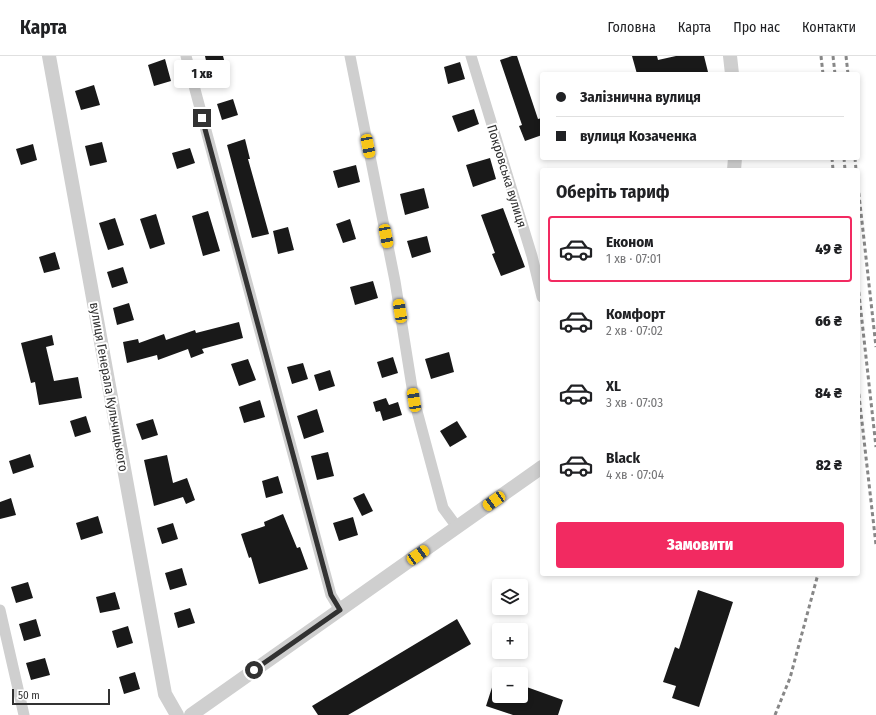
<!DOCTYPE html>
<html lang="uk">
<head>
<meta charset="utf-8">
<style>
  :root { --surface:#fff; --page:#f6f6f6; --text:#202124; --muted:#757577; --line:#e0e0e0; --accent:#f22a61 }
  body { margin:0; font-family:"Fira Sans Condensed",sans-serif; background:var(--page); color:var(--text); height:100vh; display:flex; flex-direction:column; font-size:15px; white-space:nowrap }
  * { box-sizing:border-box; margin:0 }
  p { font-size:13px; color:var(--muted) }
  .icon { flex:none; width:22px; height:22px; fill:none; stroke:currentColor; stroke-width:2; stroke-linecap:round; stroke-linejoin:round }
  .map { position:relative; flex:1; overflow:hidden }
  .details { position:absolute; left:540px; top:112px; width:320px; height:408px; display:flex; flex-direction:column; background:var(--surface); border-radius:4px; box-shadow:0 2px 6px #0003 }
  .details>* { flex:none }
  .guide { position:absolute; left:540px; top:16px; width:320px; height:88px; border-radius:4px; box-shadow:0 2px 6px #0003; display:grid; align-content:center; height:88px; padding:0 16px; background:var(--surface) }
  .controls { position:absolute; left:492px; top:523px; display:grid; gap:8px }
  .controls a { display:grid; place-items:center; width:36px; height:36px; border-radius:4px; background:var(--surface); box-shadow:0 2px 6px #0003; font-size:20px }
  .scale { position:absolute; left:12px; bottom:10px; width:98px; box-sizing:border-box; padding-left:4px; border:2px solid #323232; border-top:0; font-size:11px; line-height:14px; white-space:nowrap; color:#323232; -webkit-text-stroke:3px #fff; paint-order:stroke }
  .end { position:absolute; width:18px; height:18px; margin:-9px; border:5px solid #323232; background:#fff; box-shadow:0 0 0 2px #fff }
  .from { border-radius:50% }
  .bubble { position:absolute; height:28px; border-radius:4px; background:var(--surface); box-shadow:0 2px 6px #0003; font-size:13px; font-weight:800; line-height:28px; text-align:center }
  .car { position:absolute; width:12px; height:24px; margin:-12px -6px; border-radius:5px; box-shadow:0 0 3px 1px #0007; background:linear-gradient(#f5c518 24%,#345 0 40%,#f5c518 0 76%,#345 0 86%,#f5c518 0) }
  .guide b { display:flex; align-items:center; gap:14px; height:38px; font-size:15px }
  .guide b+b { border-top:1px solid var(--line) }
  .guide i { width:10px; height:10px; background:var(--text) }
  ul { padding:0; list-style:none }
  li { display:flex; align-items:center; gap:12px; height:66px; margin:0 8px 6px; padding:0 8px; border:2px solid transparent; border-radius:4px }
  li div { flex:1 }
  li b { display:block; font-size:15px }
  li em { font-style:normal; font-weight:800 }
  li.active { border-color:var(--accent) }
  li>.icon { width:36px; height:36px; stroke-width:1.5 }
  h2 { padding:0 16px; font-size:18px; line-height:48px }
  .action { display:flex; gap:8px; margin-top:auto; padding:8px 16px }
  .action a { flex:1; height:46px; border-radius:4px; background:var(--accent); color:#fff; font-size:16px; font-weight:800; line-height:46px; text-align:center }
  header { display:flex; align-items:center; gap:24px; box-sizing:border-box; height:56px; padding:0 20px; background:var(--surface); border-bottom:1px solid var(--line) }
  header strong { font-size:19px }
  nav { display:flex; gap:22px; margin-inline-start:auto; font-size:14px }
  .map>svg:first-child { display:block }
  .building { fill:#191919 }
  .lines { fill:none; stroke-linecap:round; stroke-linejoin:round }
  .minor { stroke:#cfcfcf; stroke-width:11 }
  .tertiary { stroke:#cfcfcf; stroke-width:14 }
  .rail { stroke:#878787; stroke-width:3; stroke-dasharray:4 3; stroke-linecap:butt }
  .route { stroke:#323232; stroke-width:5 }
  .labels { text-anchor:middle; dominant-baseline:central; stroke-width:4; stroke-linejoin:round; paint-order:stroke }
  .street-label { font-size:13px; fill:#323232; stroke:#fff }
</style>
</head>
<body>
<header>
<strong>Карта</strong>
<nav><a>Головна</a><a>Карта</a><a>Про нас</a><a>Контакти</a></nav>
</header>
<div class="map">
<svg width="876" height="659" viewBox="0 0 876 659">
  <rect width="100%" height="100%" fill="#fff"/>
  <path class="building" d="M205,0H223L228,19L210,23Z
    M512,0H517L538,63L542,62V79L525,85L519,70L522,69L500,4Z
    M632,0H657L658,4L676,0H704L708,16L637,18Z
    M165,3L171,25L154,30L148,9Z
    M460,6L465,23L448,28L444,11Z
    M94,29L100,49L81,54L75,35Z
    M233,43L238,59L222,64L217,48Z
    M474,53L479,68L458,76L452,60Z
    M245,83L250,103H248L269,178L252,182L227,89Z
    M102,86L107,106L90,110L85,90Z
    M33,88L37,104L21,109L16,93Z
    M190,92L195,107L177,113L172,97Z
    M490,102L496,123L473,131L466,109Z
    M356,109L360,126L338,132L333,115Z
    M424,132L429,152L405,159L400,138Z
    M503,152L525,211L501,220L492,198L495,197L481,159Z
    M208,155L220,195L203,200L192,160Z
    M156,158L165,188L150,193L140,163Z
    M115,162L124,189L108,194L99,167Z
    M350,163L356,183L343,187L336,168Z
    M288,171L294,194L278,198L273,175Z
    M427,180L431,196L412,202L407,185Z
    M55,196L60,213L44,217L39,201Z
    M123,211L128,227L112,232L107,216Z
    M373,225L378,242L355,249L350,231Z
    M129,247L134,264L117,269L113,252Z
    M239,266L243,282L202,293L204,297L191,302L188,293L158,304L157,299L127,307L123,286L138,283L139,287L164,278L166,284L195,274L196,277Z
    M52,279L54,289L46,291L54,325L78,321L82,342L39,349L35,326L31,327L21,287Z
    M449,296L454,316L431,323L425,303Z
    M393,301L398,317L382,322L377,306Z
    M248,303L256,324L239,330L231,308Z
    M303,307L308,323L292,328L287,311Z
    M330,314L335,330L319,335L314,319Z
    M386,342L389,349L398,346L402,359L383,365L380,355L376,356L373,346Z
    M260,344L265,361L244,367L239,351Z
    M317,353L324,376L304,383L297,360Z
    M86,360L91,376L75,381L70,365Z
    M153,363L158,379L142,384L136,368Z
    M457,365L467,381L450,391L440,375Z
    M328,396L334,420L317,424L311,400Z
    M30,398L34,411L13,418L9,405Z
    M167,399L173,427L187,422L195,444L186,448L183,441L154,450L144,404Z
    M278,420L283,437L266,442L262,425Z
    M364,437L373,455L362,460L353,442Z
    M11,442L16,459L0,463V446Z
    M283,458L297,492L300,491L308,513L259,528L251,501L249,502L241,478L265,470L264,466Z
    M98,460L103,477L81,484L76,467Z
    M353,461L358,479L339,485L333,467Z
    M173,467L178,483L162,488L157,472Z
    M182,512L187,529L170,534L165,517Z
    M28,526L33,542L16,547L11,531Z
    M698,534L733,546L699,651L672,642L676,630L663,626L675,591L679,593Z
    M115,536L120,553L100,557L96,541Z
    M190,552L195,567L178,572L174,557Z
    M36,563L41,580L24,585L19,568Z
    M457,563L471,588L348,659H318L312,650Z
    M128,570L133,587L117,592L112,575Z
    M45,602L50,619L31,624L26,607Z
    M135,616L140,633L124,638L119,621Z
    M497,616H499V640H521V629L563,644L558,659H513L486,650Z"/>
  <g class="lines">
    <path class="minor" d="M186,0L331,539L340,554
      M350,0L395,225L414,344L443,452L457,471
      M471,0L532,200L542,241
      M0,554L24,659"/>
    <path class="tertiary" d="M49,0L165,638L177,659
      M730,0L732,18
      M734,114L735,102
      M191,659L542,411"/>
    <path class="rail" d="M821,0L823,18
      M833,0L835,18
      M846,0L848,18
      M832,102L833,114
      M844,102L845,114
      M855,102L856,114
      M858,130L876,291
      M858,229L876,391
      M858,331L876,489
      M775,659L790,622L818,518"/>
  </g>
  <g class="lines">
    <path class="route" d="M202,62L331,539L340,554L254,614"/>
  </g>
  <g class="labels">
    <g class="street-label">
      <text transform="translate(507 120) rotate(73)">Покровська вулиця</text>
      <text transform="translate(109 331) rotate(80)">вулиця Генерала Кульчицького</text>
    </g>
  </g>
</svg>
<div class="controls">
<a><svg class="icon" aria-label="layers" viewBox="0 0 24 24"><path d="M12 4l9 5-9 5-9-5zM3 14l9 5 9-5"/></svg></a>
<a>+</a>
<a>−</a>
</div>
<div class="scale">50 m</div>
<i class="end from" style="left:254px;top:614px"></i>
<i class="end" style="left:202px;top:62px"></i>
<div class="bubble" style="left:174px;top:4px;width:56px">1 хв</div>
<i class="car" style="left:368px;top:90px;rotate:169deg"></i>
<i class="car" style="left:386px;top:180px;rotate:169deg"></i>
<i class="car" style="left:400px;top:255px;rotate:351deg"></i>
<i class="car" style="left:414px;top:344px;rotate:351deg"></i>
<i class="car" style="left:494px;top:445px;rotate:235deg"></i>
<i class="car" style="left:418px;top:499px;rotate:55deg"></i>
<div class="guide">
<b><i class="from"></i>Залізнична вулиця</b>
<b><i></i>вулиця Козаченка</b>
</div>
<section class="details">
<h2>Оберіть тариф</h2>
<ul>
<li class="active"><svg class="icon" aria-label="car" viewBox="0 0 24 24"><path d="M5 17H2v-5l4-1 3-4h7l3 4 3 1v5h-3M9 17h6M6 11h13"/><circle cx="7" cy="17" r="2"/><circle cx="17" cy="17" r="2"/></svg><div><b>Економ</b><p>1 хв · 07:01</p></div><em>49 ₴</em></li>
<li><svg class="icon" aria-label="car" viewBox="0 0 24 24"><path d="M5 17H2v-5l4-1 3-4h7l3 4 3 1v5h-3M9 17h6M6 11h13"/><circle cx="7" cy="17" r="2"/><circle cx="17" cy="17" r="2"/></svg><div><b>Комфорт</b><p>2 хв · 07:02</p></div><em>66 ₴</em></li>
<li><svg class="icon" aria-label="car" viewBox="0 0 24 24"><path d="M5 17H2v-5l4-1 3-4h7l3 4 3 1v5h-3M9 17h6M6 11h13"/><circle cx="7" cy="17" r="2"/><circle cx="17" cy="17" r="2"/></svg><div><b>XL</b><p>3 хв · 07:03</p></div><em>84 ₴</em></li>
<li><svg class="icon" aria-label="car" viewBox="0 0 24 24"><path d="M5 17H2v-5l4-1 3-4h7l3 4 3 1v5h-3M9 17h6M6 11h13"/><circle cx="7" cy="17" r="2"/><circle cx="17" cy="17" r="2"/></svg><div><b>Black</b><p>4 хв · 07:04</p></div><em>82 ₴</em></li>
</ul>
<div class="action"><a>Замовити</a></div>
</section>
</div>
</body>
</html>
